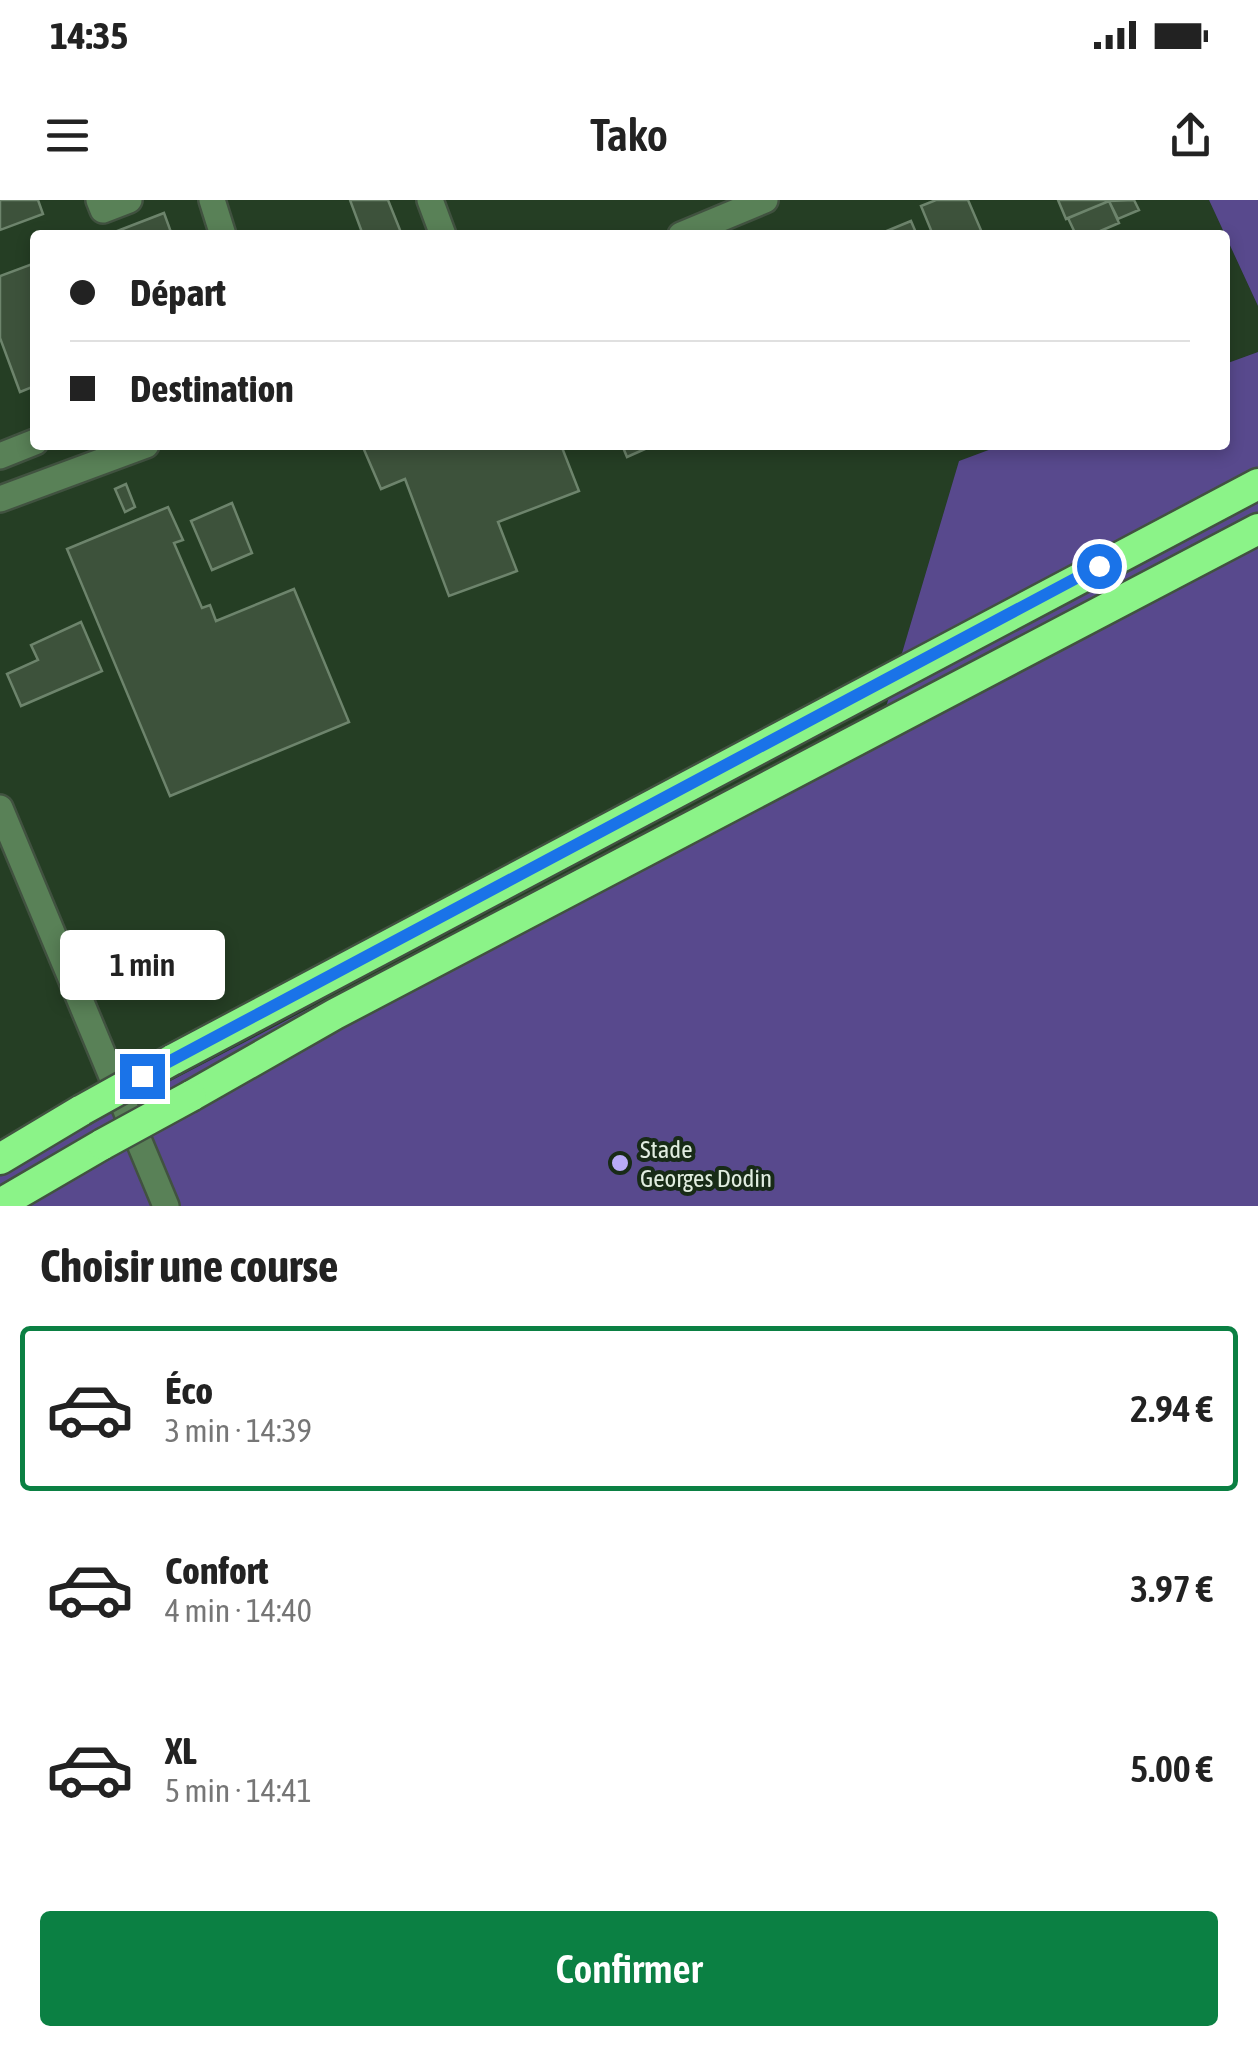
<!DOCTYPE html>
<html lang="fr">
<head>
<meta charset="utf-8">
<style>
  :root { --surface:#fff; --page:#f6f6f6; --text:#222; --muted:#767676; --line:#e0e0e0; --accent:#0b8043 }
  body { margin:0; font-family:"Asap Condensed",sans-serif; background:var(--page); color:var(--text); height:100vh; display:flex; flex-direction:column; font-size:38px; white-space:nowrap }
  * { box-sizing:border-box; margin:0 }
  p { font-size:32px; color:var(--muted) }
  .icon { flex:none; width:55px; height:55px; fill:none; stroke:currentColor; stroke-width:2; stroke-linecap:round; stroke-linejoin:round }
  .map { position:relative; height:1006px; overflow:hidden }
  .details { display:flex; flex-direction:column; background:var(--surface); flex:1 }
  .details>* { flex:none }
  .banner { position:absolute; left:30px; top:30px; width:1200px; height:220px; border-radius:10px; box-shadow:0 5px 15px #0003; display:grid; align-content:center; height:220px; padding:0 40px; background:var(--surface) }
  .end { position:absolute; width:45px; height:45px; margin:-22px; border:12px solid #1a73e8; background:#fff; box-shadow:0 0 0 5px #fff }
  .from { border-radius:50% }
  .bubble { position:absolute; height:70px; border-radius:10px; background:var(--surface); box-shadow:0 5px 15px #0003; font-size:32px; font-weight:600; line-height:70px; text-align:center }
  .banner b { display:flex; align-items:center; gap:35px; height:95px; font-size:38px }
  .banner b+b { border-top:2px solid var(--line) }
  .banner i { width:25px; height:25px; background:var(--text) }
  ul { padding:0; list-style:none }
  li { display:flex; align-items:center; gap:30px; height:165px; margin:0 20px 15px; padding:0 20px; border:5px solid transparent; border-radius:10px }
  li div { flex:1 }
  li b { display:block; font-size:38px }
  li em { font-style:normal; font-weight:600 }
  li.current { border-color:var(--accent) }
  li>.icon { width:90px; height:90px; stroke-width:1.5 }
  h2 { padding:0 40px; font-size:45px; line-height:120px }
  .cta { display:flex; gap:20px; margin-top:auto; padding:20px 40px }
  .cta a { flex:1; height:115px; border-radius:10px; background:var(--accent); color:#fff; font-size:40px; font-weight:600; line-height:115px; text-align:center }
  .status { display:flex; justify-content:space-between; align-items:center; height:70px; padding:0 50px; background:var(--surface); direction:ltr }
  .status svg { height:28px; fill:currentColor }
  header { display:flex; justify-content:space-between; align-items:center; height:130px; padding:0 40px; background:var(--surface); font-size:45px; font-weight:600 }
  .map>svg:first-child { display:block }
  .built { fill:#253e24 }
  .green { fill:#58498d }
  .building { fill:#3d523b; stroke:#6d846c; stroke-width:2.5 }
  .lines { fill:none; stroke-linecap:round; stroke-linejoin:round }
  .minor-casing { stroke:#415240; stroke-width:30 }
  .highway-casing { stroke:#415240; stroke-width:35 }
  .minor { stroke:#598157; stroke-width:25 }
  .highway { stroke:#8bf388; stroke-width:30 }
  .highway-bridge-casing { stroke:#415240; stroke-width:35; stroke-linecap:butt }
  .highway-bridge { stroke:#8bf388; stroke-width:30 }
  .route { stroke:#1a73e8; stroke-width:12 }
  .poi-dot { fill:#b8abf7; stroke:#182b17; stroke-width:4 }
  .labels { text-anchor:middle; dominant-baseline:central; stroke-width:8; stroke-linejoin:round; paint-order:stroke }
  .poi-label { font-size:25px; fill:#e1ede0; stroke:#182b17; text-anchor:start }
</style>
</head>
<body>
<div class="status"><b>14:35</b><svg viewBox="0 0 49 12"><path d="M0 12V9h3v3zM5 12V6h3v6zM10 12V3h3v9zM15 12V0h3v12zM26 1h20v11H26zM47 4h2v5h-2z"/></svg></div>
<header><svg class="icon" aria-label="menu" viewBox="0 0 24 24"><path d="M4 6h16M4 12h16M4 18h16"/></svg>Tako<svg class="icon" aria-label="share" viewBox="0 0 24 24"><path d="M12 15V3M7 8l5-5 5 5M5 13v7h14v-7"/></svg></header>
<div class="map">
<svg width="1258" height="1006" viewBox="0 0 1258 1006">
  <rect width="100%" height="100%" fill="#223521"/>
  <path class="built" d="M0,0H1209L1258,106V152L1225,164V35H35V245H1002L959,261L886,507L0,970Z"/>
  <path class="green" d="M1209,0H1258V106Z
    M1258,152V1006H0V970L886,507L959,261L1002,245H1225V164Z"/>
  <path class="building" d="M0,0H38L43,14L0,30Z
    M350,0H388L402,35H363Z
    M936,0H968L983,35H933L921,6Z
    M1058,0H1109V1L1066,19Z
    M1134,0L1139,10L1118,19L1109,1Z
    M1109,1L1119,23L1091,35H1076L1068,18Z
    M164,13L172,35H107Z
    M911,21L917,35H877Z
    M35,63V186L20,192L0,138V76Z
    M362,245H561L579,291L498,322L517,371L449,396L405,279L381,289Z
    M622,245H654L627,257Z
    M126,284L135,307L125,312L115,289Z
    M232,303L252,353L212,370L191,321Z
    M168,307L183,340L174,343L202,408L210,405L216,421L294,389L349,522L170,596L67,349Z
    M81,422L102,471L21,506L7,474L38,460L31,445Z"/>
  <g class="lines">
    <g class="minor-casing">
      <path id="minor" d="M99,0L103,10L129,0
        M212,0L223,35
        M430,0L443,35
        M681,35L765,0
        M0,256L35,242
        M0,299L146,245
        M0,608L166,1006"/>
    </g>
    <g class="highway-casing">
      <path id="highway" d="M172,860L1258,284
        M191,896L335,814L1258,329
        M0,959L82,910
        M0,1004L103,944"/>
    </g>
    <use href="#minor" class="minor"/>
    <use href="#highway" class="highway"/>
    <g class="highway-bridge-casing">
      <path id="highway-bridge" d="M82,910L172,860
        M103,944L191,896"/>
    </g>
    <use href="#highway-bridge" class="highway-bridge"/>
  </g>
  <g class="lines">
    <path class="route" d="M142,876L1099,366"/>
  </g>
  <circle class="poi-dot" cx="620" cy="963" r="10"/>
  <g class="labels">
    <g class="poi-label">
      <text x="640" y="949">Stade<tspan x="640" dy="29">Georges Dodin</tspan></text>
    </g>
  </g>
</svg>
<i class="end from" style="left:1099px;top:366px"></i>
<i class="end" style="left:142px;top:876px"></i>
<div class="bubble" style="left:60px;top:730px;width:165px">1 min</div>
<div class="banner">
<b><i class="from"></i>Départ</b>
<b><i></i>Destination</b>
</div>
</div>
<section class="details">
<h2>Choisir une course</h2>
<ul>
<li class="current"><svg class="icon" aria-label="car" viewBox="0 0 24 24"><path d="M5 17H2v-5l4-1 3-4h7l3 4 3 1v5h-3M9 17h6M6 11h13"/><circle cx="7" cy="17" r="2"/><circle cx="17" cy="17" r="2"/></svg><div><b>Éco</b><p>3 min · 14:39</p></div><em>2.94 €</em></li>
<li><svg class="icon" aria-label="car" viewBox="0 0 24 24"><path d="M5 17H2v-5l4-1 3-4h7l3 4 3 1v5h-3M9 17h6M6 11h13"/><circle cx="7" cy="17" r="2"/><circle cx="17" cy="17" r="2"/></svg><div><b>Confort</b><p>4 min · 14:40</p></div><em>3.97 €</em></li>
<li><svg class="icon" aria-label="car" viewBox="0 0 24 24"><path d="M5 17H2v-5l4-1 3-4h7l3 4 3 1v5h-3M9 17h6M6 11h13"/><circle cx="7" cy="17" r="2"/><circle cx="17" cy="17" r="2"/></svg><div><b>XL</b><p>5 min · 14:41</p></div><em>5.00 €</em></li>
</ul>
<div class="cta"><a>Confirmer</a></div>
</section>
</body>
</html>
